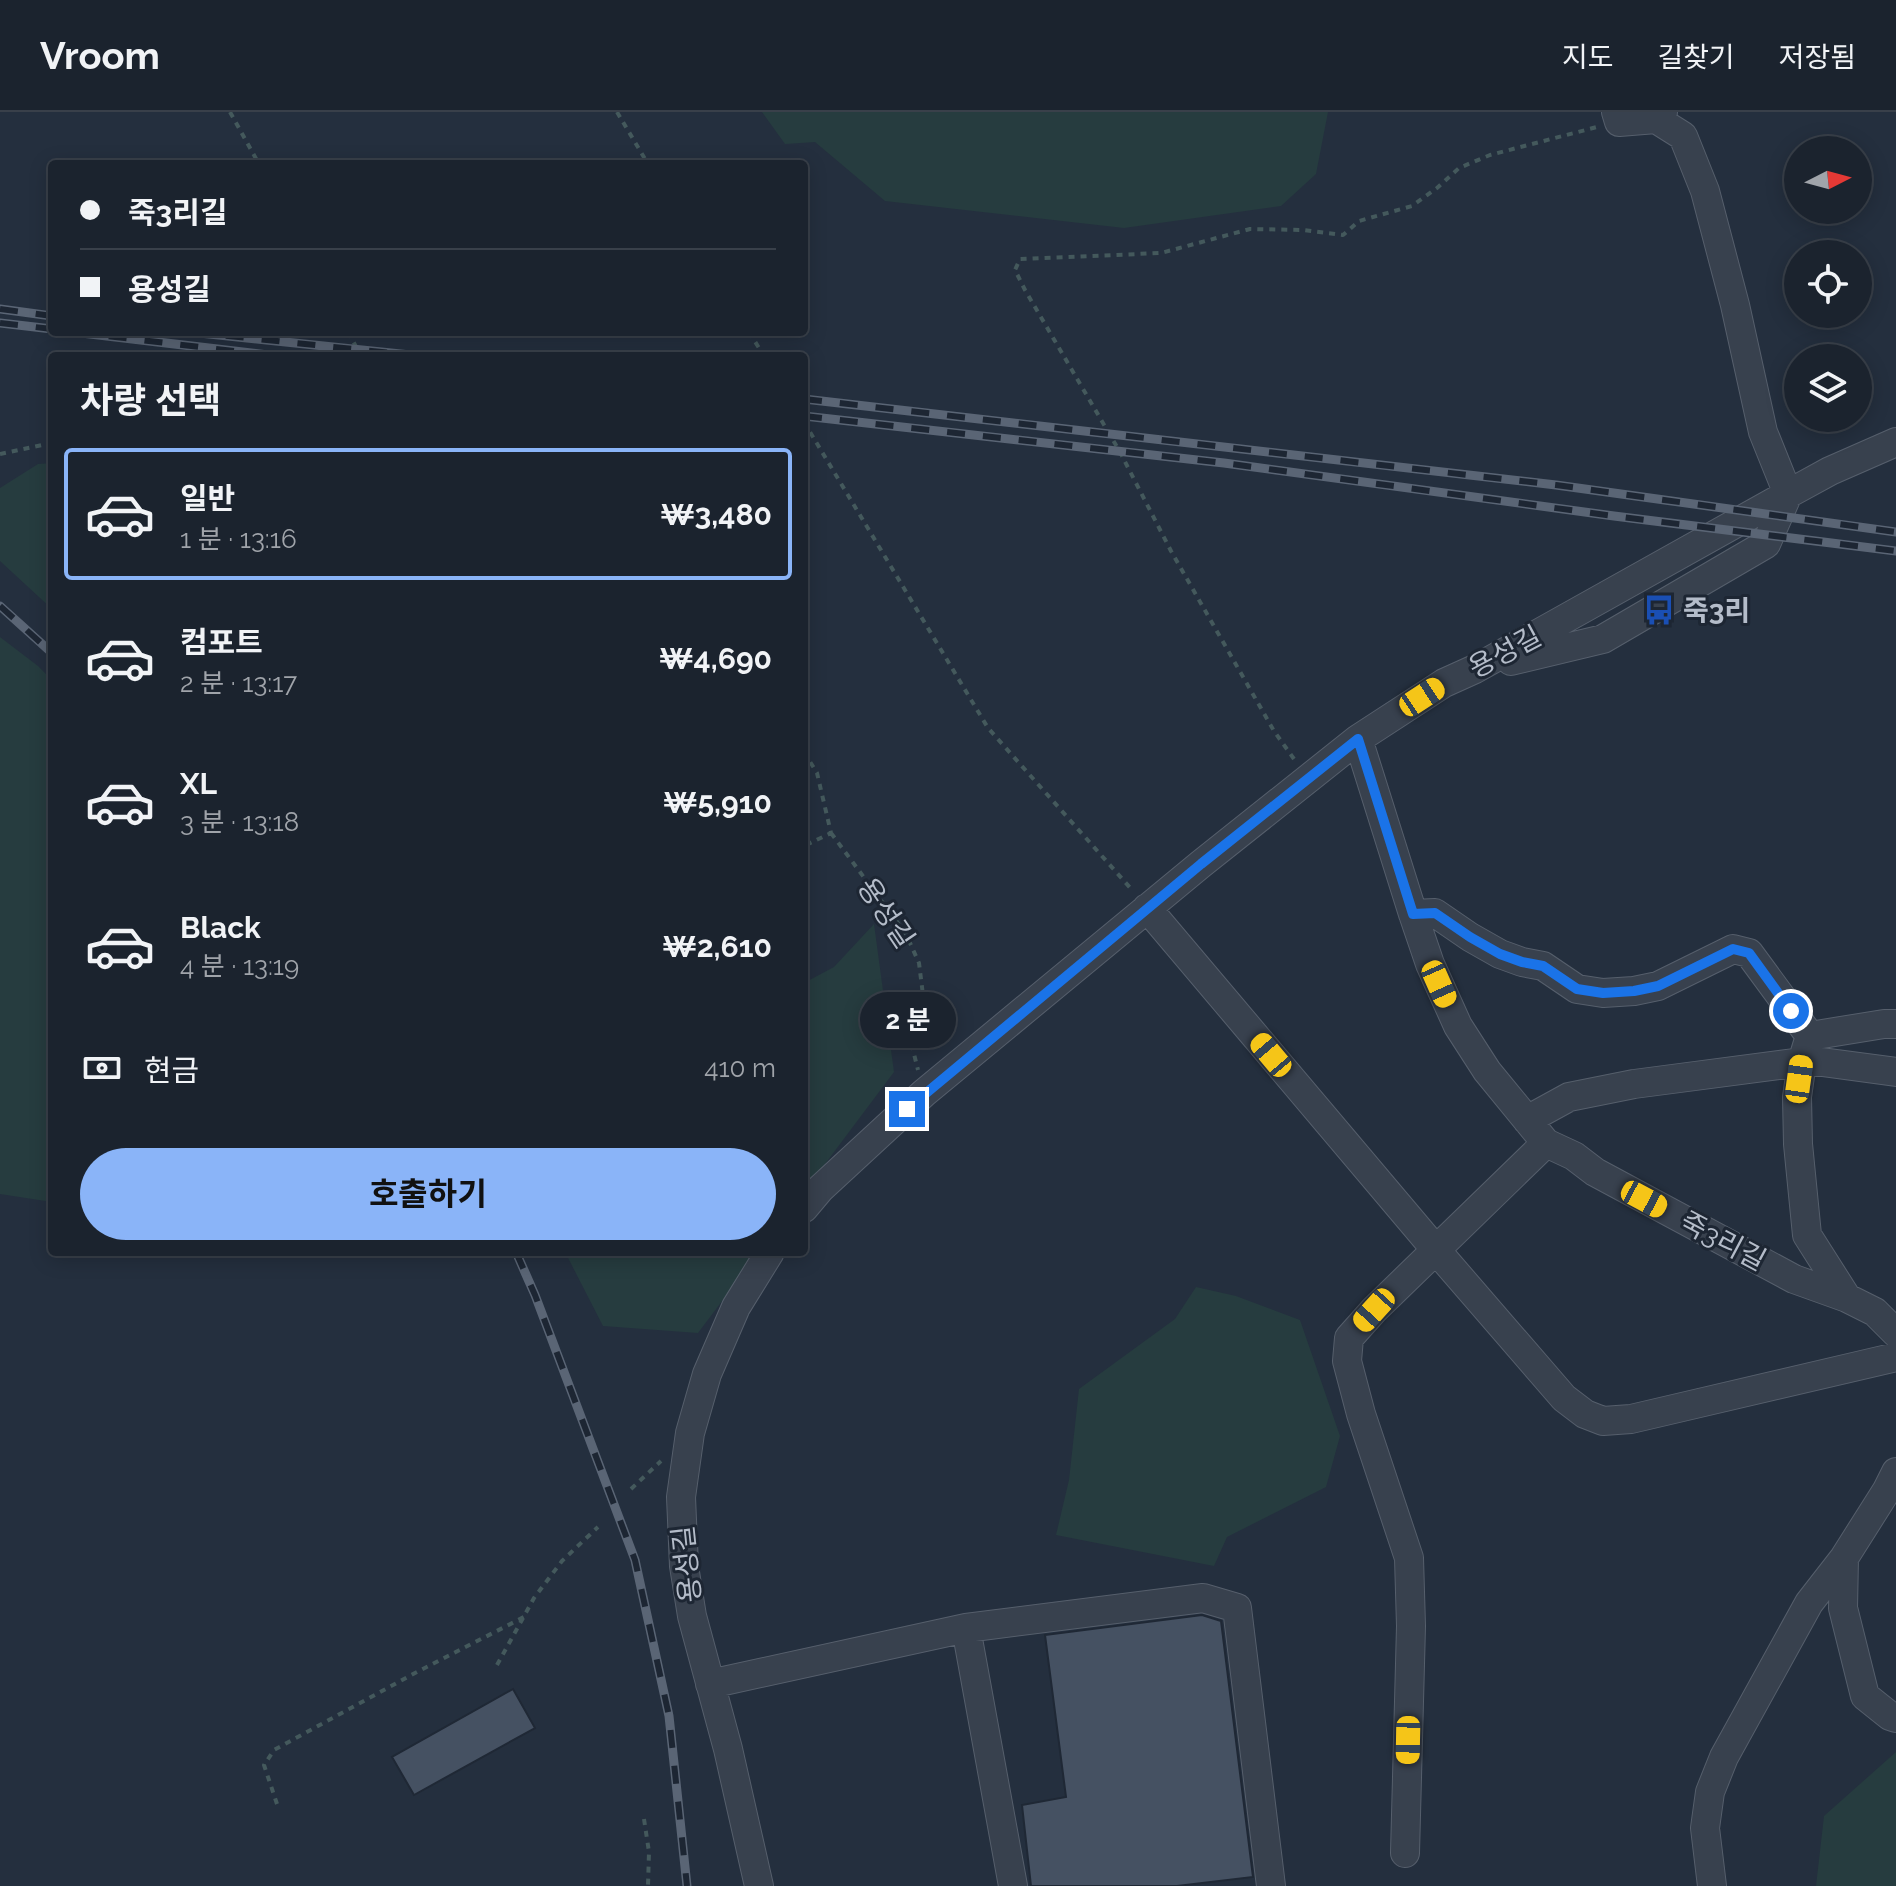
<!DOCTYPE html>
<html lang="ko">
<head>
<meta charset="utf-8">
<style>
  :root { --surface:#1b232e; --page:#242b36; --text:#f1f3f6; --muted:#a0a4aa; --line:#39404a; --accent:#8ab4f8 }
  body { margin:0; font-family:Raleway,"Noto Sans KR",sans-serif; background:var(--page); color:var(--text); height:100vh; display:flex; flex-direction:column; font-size:30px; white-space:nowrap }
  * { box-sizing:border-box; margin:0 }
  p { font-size:26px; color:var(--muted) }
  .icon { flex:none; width:44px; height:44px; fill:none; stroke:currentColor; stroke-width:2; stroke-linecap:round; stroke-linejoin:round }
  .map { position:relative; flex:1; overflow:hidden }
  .panel { position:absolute; left:48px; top:240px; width:760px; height:904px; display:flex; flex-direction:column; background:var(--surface); border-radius:8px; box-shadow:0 4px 20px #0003,0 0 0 2px var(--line) }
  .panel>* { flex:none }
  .banner { position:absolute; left:48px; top:48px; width:760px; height:176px; border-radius:8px; box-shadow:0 4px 20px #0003,0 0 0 2px var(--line); display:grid; align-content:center; height:176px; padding:0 32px; background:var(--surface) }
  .needle { width:52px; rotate:84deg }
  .tools { position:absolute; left:1784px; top:24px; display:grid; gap:16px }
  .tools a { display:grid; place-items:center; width:88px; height:88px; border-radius:50%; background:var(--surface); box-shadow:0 4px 20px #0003,0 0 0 2px var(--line); font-size:40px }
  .end { position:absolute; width:36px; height:36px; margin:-18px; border:10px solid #1a73e8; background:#fff; box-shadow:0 0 0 4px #fff }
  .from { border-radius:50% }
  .bubble { position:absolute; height:56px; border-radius:28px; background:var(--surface); box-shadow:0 4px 20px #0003,0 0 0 2px var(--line); font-size:26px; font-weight:700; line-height:56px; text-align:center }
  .car { position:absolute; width:24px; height:48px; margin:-24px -12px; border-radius:10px; box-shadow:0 0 6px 2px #0007; background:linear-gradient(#f5c518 24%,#345 0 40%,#f5c518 0 76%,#345 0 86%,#f5c518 0) }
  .banner b { display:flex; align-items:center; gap:28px; height:76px; font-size:30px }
  .banner b+b { border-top:2px solid var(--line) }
  .banner i { width:20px; height:20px; background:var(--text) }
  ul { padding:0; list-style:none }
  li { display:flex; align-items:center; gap:24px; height:132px; margin:0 16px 12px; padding:0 16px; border:4px solid transparent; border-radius:8px }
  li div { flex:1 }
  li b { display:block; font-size:30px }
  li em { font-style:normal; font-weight:700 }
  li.on { border-color:var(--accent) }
  li>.icon { width:72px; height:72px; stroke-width:1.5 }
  h2 { padding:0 32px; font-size:36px; line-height:96px }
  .pay { display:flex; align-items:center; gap:20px; height:88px; padding:0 32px; font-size:30px }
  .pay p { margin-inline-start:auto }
  .action { display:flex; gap:16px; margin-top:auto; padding:16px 32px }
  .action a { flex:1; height:92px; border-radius:48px; background:var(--accent); color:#111; font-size:32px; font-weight:700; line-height:92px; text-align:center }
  header { display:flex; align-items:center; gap:48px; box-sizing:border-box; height:112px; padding:0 40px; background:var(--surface); border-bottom:2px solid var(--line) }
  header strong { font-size:38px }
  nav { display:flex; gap:44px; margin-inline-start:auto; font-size:28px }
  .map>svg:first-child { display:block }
  .green { fill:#263c3f }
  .building { fill:#455162; stroke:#1f2835; stroke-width:2 }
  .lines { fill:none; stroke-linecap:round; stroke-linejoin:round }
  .minor-casing { stroke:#565f6c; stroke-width:30 }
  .path { stroke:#44595c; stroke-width:4; stroke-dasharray:6 6; stroke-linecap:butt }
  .minor { stroke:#38414e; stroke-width:28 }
  .rail-casing { stroke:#5a6575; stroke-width:9 }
  .rail { stroke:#1d2633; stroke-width:6; stroke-dasharray:18; stroke-linecap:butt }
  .route { stroke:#1a73e8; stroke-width:10 }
  .labels { text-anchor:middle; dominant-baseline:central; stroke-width:6; stroke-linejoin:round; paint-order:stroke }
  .poi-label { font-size:28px; font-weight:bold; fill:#b4bcc9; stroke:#1d2633; text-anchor:start }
  .street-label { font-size:28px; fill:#b4bcc9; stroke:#1d2633 }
</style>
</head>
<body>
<header>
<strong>Vroom</strong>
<nav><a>지도</a><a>길찾기</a><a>저장됨</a></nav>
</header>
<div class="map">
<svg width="1896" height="1774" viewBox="0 0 1896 1774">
  <rect width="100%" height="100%" fill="#242f3e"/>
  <path class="green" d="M762,0H1328L1316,62L1281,94L1124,116L885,89L815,30L785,32Z
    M52,351V497L0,449V376L38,352Z
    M0,525L38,554L52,568V1090L0,1082Z
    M874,812L894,960L804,1080V871L834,855Z
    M565,1140H759L698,1221L603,1214Z
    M1196,1175L1236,1184L1300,1208L1340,1324L1326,1375L1227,1425L1214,1454L1056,1423L1069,1368L1079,1277L1175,1207Z
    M1896,1640V1774H1816L1824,1704Z"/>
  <path class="building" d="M1202,1503L1221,1509L1253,1765L1177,1774H1031L1022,1693L1066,1685L1045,1523Z
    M513,1577L535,1616L414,1683L392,1645Z"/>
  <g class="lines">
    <g class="minor-casing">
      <path id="minor" d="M1616,0L1619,10L1656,7L1663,0
        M1511,549L1603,527L1766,432L1788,382L1763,320L1735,193L1705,79L1683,24L1656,7
        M1358,627L1413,802L1430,852L1458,914L1487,959L1546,1031L1574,1044L1595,1060L1794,1167L1847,1186L1875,1200L1896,1221
        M1147,796L1436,1138L1564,1286L1585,1302L1603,1309L1631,1307L1896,1245
        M1413,802L1435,801L1470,825L1500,842L1522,850L1543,854L1577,877L1603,881L1634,879L1658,874L1733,837L1749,841L1810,924L1802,950L1797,985L1798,1032L1807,1123L1847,1186
        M1810,924L1884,912H1896
        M1527,1008L1569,985L1634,972L1802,950H1822L1896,960
        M804,1096L820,1077L924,981L1201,752L1358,627L1444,571L1475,557L1788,382L1830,359L1896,330
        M1844,1446L1843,1496L1865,1584L1890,1604L1896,1606
        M966,1516L1013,1774
        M710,1572L966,1516L1203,1486L1237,1496L1271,1774
        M1405,1741L1411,1514L1409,1446L1361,1302L1347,1249L1349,1226L1374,1198L1546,1031
        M759,1774L728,1637L692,1504L684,1454L681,1385L690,1321L707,1262L736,1195L770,1140
        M1712,1774L1705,1716L1710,1680L1724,1645L1809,1491L1844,1446L1887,1378L1896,1360"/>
    </g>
    <path class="path" d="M230,0L259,52
      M617,0L648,52
      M348,220L361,244
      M749,220L764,244
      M804,310L988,616L1133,779
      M0,342L52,331
      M804,640L817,661L831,721L804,734
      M1294,647L1274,619L1171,439L1120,340L1025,178L1015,158L1020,147L1161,141L1250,117L1304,118L1343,123L1359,109L1412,94L1437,76L1459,56L1490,43L1597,15
      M831,721L906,822L919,851L923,883L912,934L918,958
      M631,1377L661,1349
      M497,1553L534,1486L562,1449L598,1415
      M277,1692L264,1653L274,1638L415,1561L524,1505
      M644,1707L649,1740L648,1774"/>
    <use href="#minor" class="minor"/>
    <g class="rail-casing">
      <path id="rail" d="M0,197L52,204
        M0,211L52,217
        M73,220L276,244
        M190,220L420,244
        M804,287L1556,373L1896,420
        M804,304L1224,351L1614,404L1896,439
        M0,494L52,541
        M516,1140L535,1183L635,1448L669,1604L687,1774"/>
    </g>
    <use href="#rail" class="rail"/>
  </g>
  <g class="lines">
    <path class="route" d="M907,997L1201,752L1358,627L1413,802L1435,801L1470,825L1500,842L1522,850L1543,854L1577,877L1603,881L1634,879L1658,874L1733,837L1749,841L1791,899"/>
  </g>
  <defs>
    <g id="bus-bare" transform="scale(2.4)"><path d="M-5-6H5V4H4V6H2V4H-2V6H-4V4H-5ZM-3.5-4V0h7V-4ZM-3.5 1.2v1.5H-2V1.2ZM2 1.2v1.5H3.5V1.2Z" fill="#1a4fb4" stroke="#1d2633" stroke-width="2.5" paint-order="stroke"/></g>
  </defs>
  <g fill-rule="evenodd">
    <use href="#bus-bare" x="1659" y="498"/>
  </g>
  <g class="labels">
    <g class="poi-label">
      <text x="1683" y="498">죽3리</text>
    </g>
    <g class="street-label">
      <text transform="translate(1505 540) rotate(-28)">용성길</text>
      <text transform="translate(886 801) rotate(56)">용성길</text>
      <text transform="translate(1723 1129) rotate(28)">죽3리길</text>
      <text transform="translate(687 1452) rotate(-96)">용성길</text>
    </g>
  </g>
</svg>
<div class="tools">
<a><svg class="needle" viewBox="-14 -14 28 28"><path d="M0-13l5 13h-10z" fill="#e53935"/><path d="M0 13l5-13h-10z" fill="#a0a4aa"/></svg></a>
<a><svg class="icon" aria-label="locate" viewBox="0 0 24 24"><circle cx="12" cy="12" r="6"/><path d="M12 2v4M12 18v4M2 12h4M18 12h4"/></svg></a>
<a><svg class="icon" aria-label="layers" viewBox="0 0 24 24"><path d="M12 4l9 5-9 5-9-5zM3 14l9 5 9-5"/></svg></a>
</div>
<i class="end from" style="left:1791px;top:899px"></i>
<i class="end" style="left:907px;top:997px"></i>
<div class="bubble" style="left:860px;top:880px;width:96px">2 분</div>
<i class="car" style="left:1422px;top:585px;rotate:57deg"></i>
<i class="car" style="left:1439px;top:872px;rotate:156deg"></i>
<i class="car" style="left:1271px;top:943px;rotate:320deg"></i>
<i class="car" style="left:1799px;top:967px;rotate:8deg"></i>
<i class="car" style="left:1644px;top:1087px;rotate:118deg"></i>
<i class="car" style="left:1374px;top:1198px;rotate:222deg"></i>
<i class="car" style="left:1408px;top:1628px;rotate:181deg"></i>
<div class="banner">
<b><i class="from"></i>죽3리길</b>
<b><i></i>용성길</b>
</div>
<section class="panel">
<h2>차량 선택</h2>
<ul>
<li class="on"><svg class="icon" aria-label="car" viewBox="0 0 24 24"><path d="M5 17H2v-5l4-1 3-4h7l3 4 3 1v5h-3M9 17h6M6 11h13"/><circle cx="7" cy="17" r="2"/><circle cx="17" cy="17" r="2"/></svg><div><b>일반</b><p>1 분 · 13:16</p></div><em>₩3,480</em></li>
<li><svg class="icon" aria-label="car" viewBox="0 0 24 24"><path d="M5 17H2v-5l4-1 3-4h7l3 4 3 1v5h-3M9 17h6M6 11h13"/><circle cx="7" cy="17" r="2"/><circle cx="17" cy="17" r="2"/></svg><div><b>컴포트</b><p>2 분 · 13:17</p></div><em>₩4,690</em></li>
<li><svg class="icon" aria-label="car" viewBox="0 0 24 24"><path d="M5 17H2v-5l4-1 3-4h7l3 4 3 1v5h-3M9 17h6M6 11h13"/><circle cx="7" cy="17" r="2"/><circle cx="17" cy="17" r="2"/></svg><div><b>XL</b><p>3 분 · 13:18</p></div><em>₩5,910</em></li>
<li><svg class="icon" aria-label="car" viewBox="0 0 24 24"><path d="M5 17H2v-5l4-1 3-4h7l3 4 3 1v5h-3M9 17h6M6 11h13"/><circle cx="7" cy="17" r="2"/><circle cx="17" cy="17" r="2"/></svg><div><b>Black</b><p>4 분 · 13:19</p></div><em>₩2,610</em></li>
</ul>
<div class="pay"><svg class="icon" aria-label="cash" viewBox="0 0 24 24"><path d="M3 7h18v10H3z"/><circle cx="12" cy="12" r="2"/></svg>현금<p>410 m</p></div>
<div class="action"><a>호출하기</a></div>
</section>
</div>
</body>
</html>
